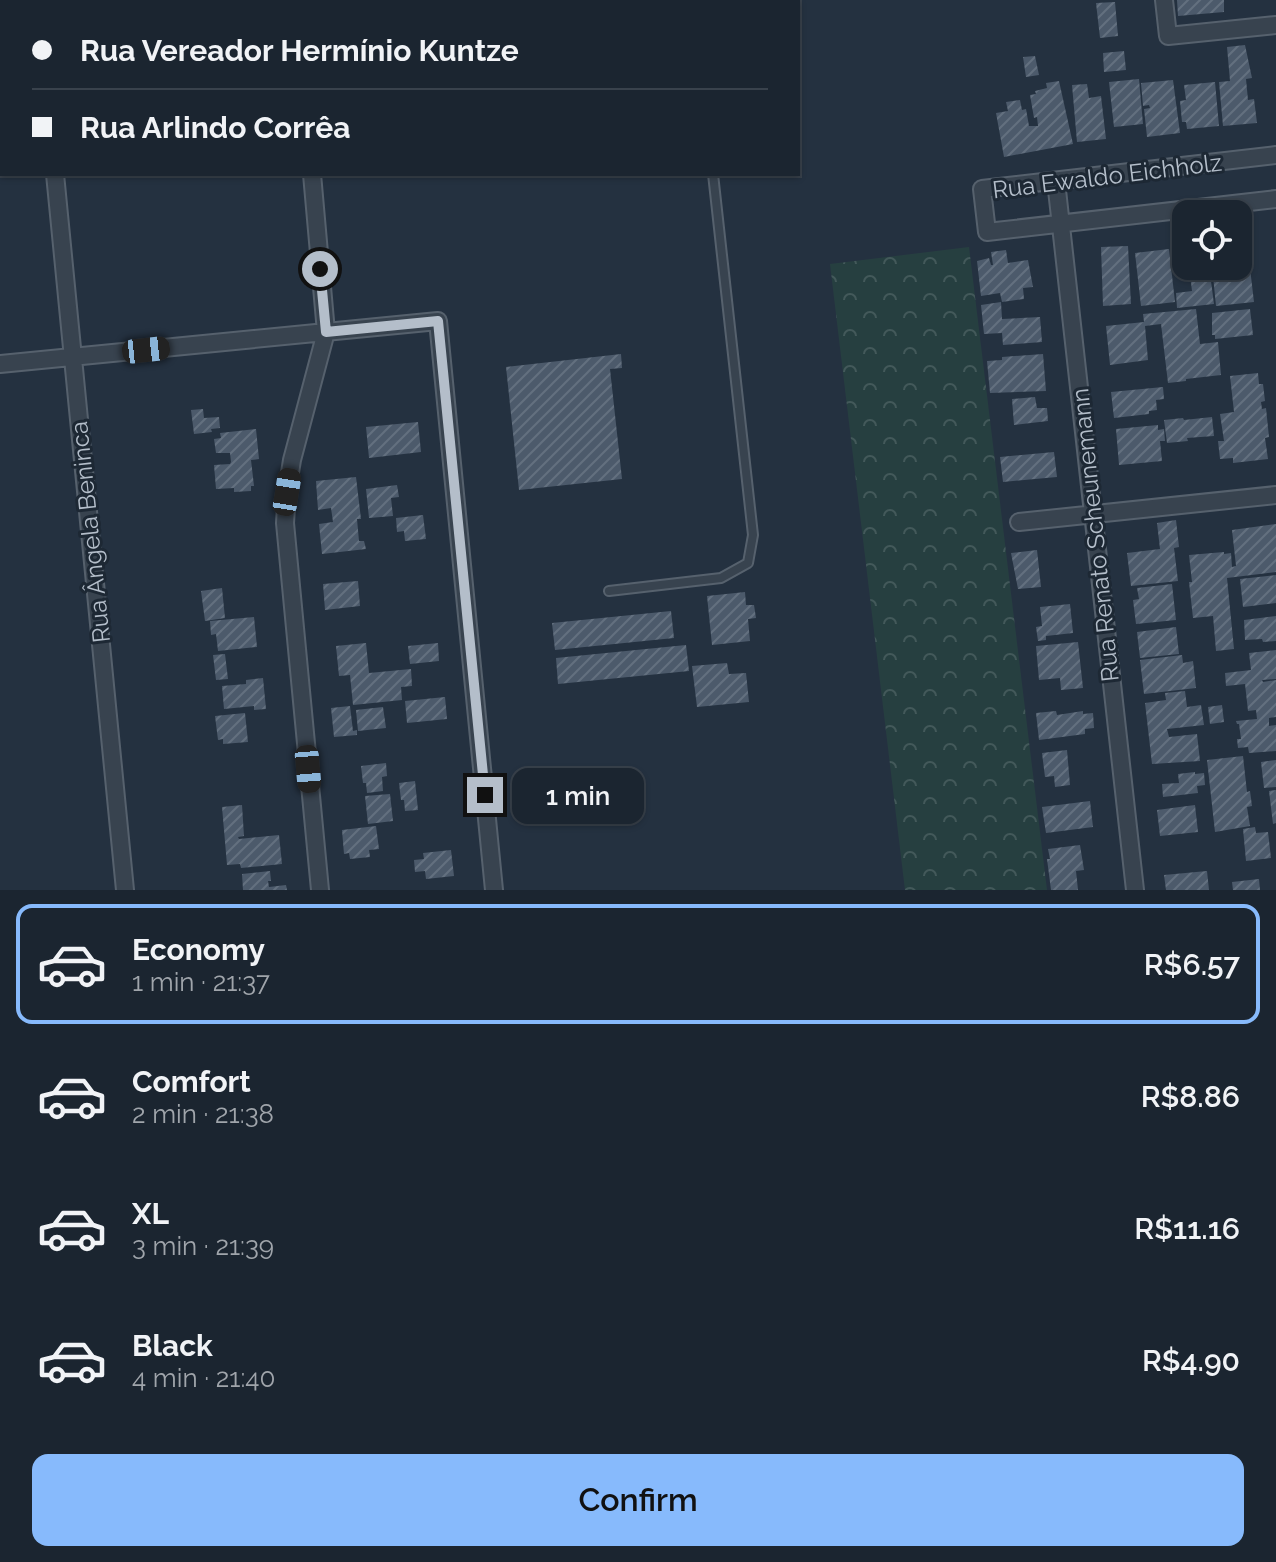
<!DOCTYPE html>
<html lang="en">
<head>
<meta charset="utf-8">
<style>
  :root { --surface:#1b2530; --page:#242d38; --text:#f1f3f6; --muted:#a0a5ab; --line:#39424c; --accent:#87bafc }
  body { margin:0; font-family:Raleway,sans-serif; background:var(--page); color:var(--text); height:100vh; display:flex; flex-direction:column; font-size:30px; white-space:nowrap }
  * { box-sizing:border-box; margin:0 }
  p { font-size:26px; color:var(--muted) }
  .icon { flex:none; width:44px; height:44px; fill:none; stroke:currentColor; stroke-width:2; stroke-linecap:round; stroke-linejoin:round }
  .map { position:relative; height:890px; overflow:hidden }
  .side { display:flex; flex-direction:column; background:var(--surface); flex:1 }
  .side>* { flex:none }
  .banner { position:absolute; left:0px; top:0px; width:800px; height:176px; box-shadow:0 2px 6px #0004,0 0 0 2px var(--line); display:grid; align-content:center; height:176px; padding:0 32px; background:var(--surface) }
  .buttons { position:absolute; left:1172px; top:200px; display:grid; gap:16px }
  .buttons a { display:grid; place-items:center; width:80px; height:80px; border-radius:16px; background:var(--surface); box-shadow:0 2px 6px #0004,0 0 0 2px var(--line); font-size:40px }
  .end { position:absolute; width:36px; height:36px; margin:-18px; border:10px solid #b4beca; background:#111; box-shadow:0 0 0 4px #111 }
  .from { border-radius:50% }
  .bubble { position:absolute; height:56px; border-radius:16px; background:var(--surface); box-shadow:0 2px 6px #0004,0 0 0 2px var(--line); font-size:26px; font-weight:600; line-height:56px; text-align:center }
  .car { position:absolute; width:24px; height:48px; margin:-24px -12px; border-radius:10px; box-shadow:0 0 6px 2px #0007; background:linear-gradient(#222 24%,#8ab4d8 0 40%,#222 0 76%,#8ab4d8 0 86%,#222 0) }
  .banner b { display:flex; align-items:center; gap:28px; height:76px; font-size:30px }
  .banner b+b { border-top:2px solid var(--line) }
  .banner i { width:20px; height:20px; background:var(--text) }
  ul { padding:14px 0 0; list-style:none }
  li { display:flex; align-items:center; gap:24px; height:120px; margin:0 16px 12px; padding:0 16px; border:4px solid transparent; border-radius:16px }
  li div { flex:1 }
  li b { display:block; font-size:30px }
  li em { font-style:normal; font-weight:600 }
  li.active { border-color:var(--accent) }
  li>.icon { width:72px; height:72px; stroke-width:1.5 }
  .button { display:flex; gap:16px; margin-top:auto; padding:16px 32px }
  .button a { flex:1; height:92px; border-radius:16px; background:var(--accent); color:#111; font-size:32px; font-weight:600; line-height:92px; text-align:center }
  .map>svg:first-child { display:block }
  .forest { fill:url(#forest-crowns) }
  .building { fill:url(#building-hatch) }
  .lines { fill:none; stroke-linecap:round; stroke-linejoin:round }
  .lane-casing { stroke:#56616d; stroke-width:12 }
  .street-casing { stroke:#56616d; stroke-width:20 }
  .lane { stroke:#38434f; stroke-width:8 }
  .street { stroke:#38434f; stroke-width:16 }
  .route { stroke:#b4beca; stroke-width:10 }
  .labels { text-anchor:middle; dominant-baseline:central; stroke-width:6; stroke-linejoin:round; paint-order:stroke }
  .street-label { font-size:24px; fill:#b4beca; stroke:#1d2834 }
</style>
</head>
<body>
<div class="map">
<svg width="1276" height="890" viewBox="0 0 1276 890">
  <defs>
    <pattern id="forest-crowns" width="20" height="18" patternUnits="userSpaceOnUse" patternTransform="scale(2)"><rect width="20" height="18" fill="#263f40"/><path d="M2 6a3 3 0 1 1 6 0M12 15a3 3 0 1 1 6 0" fill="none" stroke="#43595a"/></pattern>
    <pattern id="building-hatch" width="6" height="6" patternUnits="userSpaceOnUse" patternTransform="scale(2)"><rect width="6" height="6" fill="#4c5a6b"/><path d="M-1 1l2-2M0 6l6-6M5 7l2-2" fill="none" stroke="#63707f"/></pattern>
  </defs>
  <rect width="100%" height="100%" fill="#243140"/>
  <path class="forest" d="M969,247L1047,890H905L830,264Z"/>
  <path class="building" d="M1177,0H1224V12L1178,16Z
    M1115,2L1118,36L1100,38L1096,3Z
    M1245,45L1252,78L1246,79L1248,100L1254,99L1257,123L1223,126L1219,82L1230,81L1227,47Z
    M1124,51L1126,70L1104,72L1103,53Z
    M1035,56L1039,75L1026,77L1023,57Z
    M1139,79L1143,124L1114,127L1109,82Z
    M1173,80L1180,133L1147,137L1144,109L1150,108L1149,105L1143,106L1141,83Z
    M1059,81L1073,144L1004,157L996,113L1008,111L1006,102L1020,100L1022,110L1026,109L1029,126H1038L1037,117L1034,118L1030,95L1036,94L1035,91L1047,88L1046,83Z
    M1215,82L1219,126L1187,129L1186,122H1182L1180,101L1186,100L1184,85Z
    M1087,84L1089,98L1101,96L1106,139L1077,142L1072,85Z
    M1128,246L1131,304L1103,306L1101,247Z
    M1169,249L1175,302L1141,306L1135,253Z
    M1006,250L1008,263L1028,260L1033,287L1023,288L1024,299L1002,302L1000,293L981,296L977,261L989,258L991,265H993L991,252Z
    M1248,251L1254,302L1216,306L1212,266H1238V252Z
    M1189,266H1209L1214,304L1177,308L1176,293L1192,291Z
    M1001,302L1002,319L1040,317L1042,342L1003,345L1002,333L984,334L981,305Z
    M1196,309L1200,344L1218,342L1221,375L1186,379V381L1168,383L1161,324L1145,326L1148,360L1110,365L1106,326L1144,322L1143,314Z
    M1250,309L1253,335L1215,339V335H1212V313Z
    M621,354L622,368L610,369L622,479L519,490L506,367Z
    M1043,354L1046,391L990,393L987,361L1002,360V357Z
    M1258,373L1259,384H1263L1265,401L1261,402L1262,409L1266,408L1269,437L1265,438L1268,459L1233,463V458L1220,459L1218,441H1224L1220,414L1234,412L1230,376Z
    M1163,387L1164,399L1156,400L1157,410L1149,411V414L1114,418L1111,392Z
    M1035,397L1037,408H1047L1048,421L1014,425L1012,399Z
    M203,409L204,418L219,417L220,428L211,429L212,432L194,434L191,410Z
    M1212,417L1214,436L1187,438L1188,441L1167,443L1164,420L1183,418L1184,420Z
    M418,422L421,452L369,458L366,427Z
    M1158,425V430L1164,429L1165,441H1160L1162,461L1119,465L1116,429Z
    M256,429L259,459L251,460L254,486H251V491L234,492V488L216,489L214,465L230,464L231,462L230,453H216L214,439L221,438L220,433Z
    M1054,452L1057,477L1003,482L1000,457Z
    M356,477L361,519H357L359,541H364L366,549L322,554L319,524L333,522L331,508L318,510L316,481Z
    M397,485L399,497L391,498L393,516L369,518L366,489Z
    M423,515L426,539L405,541L404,531L397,532L396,518Z
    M1176,520L1179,547L1174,548L1178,581L1131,586L1127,553L1160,549L1157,523Z
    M1276,524V572L1227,578L1234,649L1216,651L1213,616L1193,618L1189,582H1192L1189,555L1224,552V554L1231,553L1232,567L1236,566L1232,530Z
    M1037,550L1041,587L1018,589L1011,553Z
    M1276,575V603L1243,607L1240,579Z
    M358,581L360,606L325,610L323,584Z
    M1172,584L1176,620L1136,624L1133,600L1139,599L1137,588Z
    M222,588L225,618L205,621L201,591Z
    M745,592L746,605H754L756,618L748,619L750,641L712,645L707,596Z
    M1070,604L1073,633L1046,636V640L1038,641L1036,627L1042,626L1040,607Z
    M671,611L674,638L555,650L552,623Z
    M1276,616V641L1263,642L1262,639L1245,640L1244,620Z
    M254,617L257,647L218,651L216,634L211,635L210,621Z
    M1176,627L1179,654L1140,658L1137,632Z
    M1078,642L1083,688L1061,690L1060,678L1039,680L1036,646Z
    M366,643L369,673L411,669L412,686L401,687L402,700L353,705L350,675L339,676L336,646Z
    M438,643L439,661L410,664L408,646Z
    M686,645L689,671L558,684L556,658Z
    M1276,650V679L1262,680L1263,682L1276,680V717L1269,718V726L1276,725V751L1249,753L1248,747L1238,748L1237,739H1241L1239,724H1237L1236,721L1257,719L1256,710L1248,711L1245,684L1226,686L1225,673L1251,670L1249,653Z
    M225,654L228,679L216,680L213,655Z
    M1182,655L1183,663L1193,661L1196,688L1144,694L1140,660Z
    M727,663L729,674L746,673L749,702L697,707L692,666Z
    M263,678L266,709L254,710V706L224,709L222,686L246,684V680Z
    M1185,691L1187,707L1201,705L1204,725L1167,729L1169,737L1197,734L1200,761L1152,764L1145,703L1166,700L1165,693Z
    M445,697L447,719L407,723L405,701Z
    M1222,705L1224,722L1210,724L1208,707Z
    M350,706L353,731L357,730V735L334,737L331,708Z
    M383,707L386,728L358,731L356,710Z
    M1056,711L1057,715L1083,711V714L1093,713L1094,728L1085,729V734L1039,740L1036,713Z
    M245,713L248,742L223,744V739L218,740L215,716Z
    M1067,750L1070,785L1055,787L1054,776L1045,777L1042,753Z
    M1243,756L1247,792L1250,791L1252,806L1247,807L1250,826L1215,832L1207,760Z
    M1276,760V787L1264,788L1261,762Z
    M386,763L387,776L382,777L383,791L367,793L366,783H363L361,766Z
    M1195,772V774L1204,773L1205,785L1197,786L1198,793L1163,797L1162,784L1179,783L1178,774Z
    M415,781L418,810L405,811L404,800H401L399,783Z
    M1276,790V823L1273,824L1269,791Z
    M390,794L393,821L368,824L365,796Z
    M1090,801L1093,827L1046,833L1042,807Z
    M242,805L244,836L238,837L239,839L279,835L282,864L241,868L240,864L227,865L222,807Z
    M1195,805L1198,832L1160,836L1157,810Z
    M376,826L379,849L369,850L370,857L350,859L349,853L344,854L342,830Z
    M1255,827L1256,833L1268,832L1271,858L1246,861L1243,829Z
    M1080,845L1084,870L1076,871L1078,890H1051L1047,859H1050L1048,849Z
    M451,850L454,876L426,879L425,871L415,872L414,860L424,859L423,853Z
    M270,871L271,881H268L269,887L286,885L287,890H243L242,874Z
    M1207,871L1209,890H1166L1164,875Z
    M1259,879L1260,890H1233L1232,882Z"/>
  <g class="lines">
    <g class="lane-casing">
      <path id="lane" d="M695,0V2
        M609,591L721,578L748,563L753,535L713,174"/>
    </g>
    <g class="street-casing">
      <path id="street" d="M38,0V2
        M298,0V2
        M1164,0L1168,36L1276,25
        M1276,155L982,189L987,232L1276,199
        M55,174L125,890
        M312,174L326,332L292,460L287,492L285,523L320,890
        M1056,181L1135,890
        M0,364L438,321L494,890
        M1019,522L1276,495"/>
    </g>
    <use href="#lane" class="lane"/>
    <use href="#street" class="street"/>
  </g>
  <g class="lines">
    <path class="route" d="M320,269L326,332L438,321L485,795"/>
  </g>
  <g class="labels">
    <g class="street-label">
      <text transform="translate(1107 176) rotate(-7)">Rua Ewaldo Eichholz</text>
      <text transform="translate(90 532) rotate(-96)">Rua Ângela Beninca</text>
      <text transform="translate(1095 535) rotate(-96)">Rua Renato Scheunemann</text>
    </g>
  </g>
</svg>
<div class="buttons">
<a><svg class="icon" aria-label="locate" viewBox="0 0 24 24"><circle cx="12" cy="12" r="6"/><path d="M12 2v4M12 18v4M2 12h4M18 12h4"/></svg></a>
</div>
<i class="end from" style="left:320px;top:269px"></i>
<i class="end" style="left:485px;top:795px"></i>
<div class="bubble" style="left:512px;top:768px;width:132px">1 min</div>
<i class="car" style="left:146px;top:350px;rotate:84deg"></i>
<i class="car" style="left:287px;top:492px;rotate:9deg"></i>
<i class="car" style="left:308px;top:769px;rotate:175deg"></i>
<div class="banner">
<b><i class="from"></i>Rua Vereador Hermínio Kuntze</b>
<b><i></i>Rua Arlindo Corrêa</b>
</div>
</div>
<section class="side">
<ul>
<li class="active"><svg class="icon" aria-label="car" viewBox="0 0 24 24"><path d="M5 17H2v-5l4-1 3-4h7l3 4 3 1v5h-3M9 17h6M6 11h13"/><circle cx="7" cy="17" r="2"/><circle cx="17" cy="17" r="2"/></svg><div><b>Economy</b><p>1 min · 21:37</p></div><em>R$6.57</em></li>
<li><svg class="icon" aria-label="car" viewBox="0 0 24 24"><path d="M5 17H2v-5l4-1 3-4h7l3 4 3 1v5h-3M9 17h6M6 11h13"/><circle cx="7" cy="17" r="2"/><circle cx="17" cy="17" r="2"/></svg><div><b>Comfort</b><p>2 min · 21:38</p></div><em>R$8.86</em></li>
<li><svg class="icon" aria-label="car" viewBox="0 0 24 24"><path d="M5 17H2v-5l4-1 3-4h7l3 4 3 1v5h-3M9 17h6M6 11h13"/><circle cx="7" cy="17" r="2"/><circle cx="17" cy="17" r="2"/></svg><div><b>XL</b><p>3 min · 21:39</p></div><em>R$11.16</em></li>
<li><svg class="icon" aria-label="car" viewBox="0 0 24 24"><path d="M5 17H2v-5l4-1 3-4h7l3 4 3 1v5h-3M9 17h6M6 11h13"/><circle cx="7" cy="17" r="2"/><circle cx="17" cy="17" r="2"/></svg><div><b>Black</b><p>4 min · 21:40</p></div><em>R$4.90</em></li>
</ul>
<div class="button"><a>Confirm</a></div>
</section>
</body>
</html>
